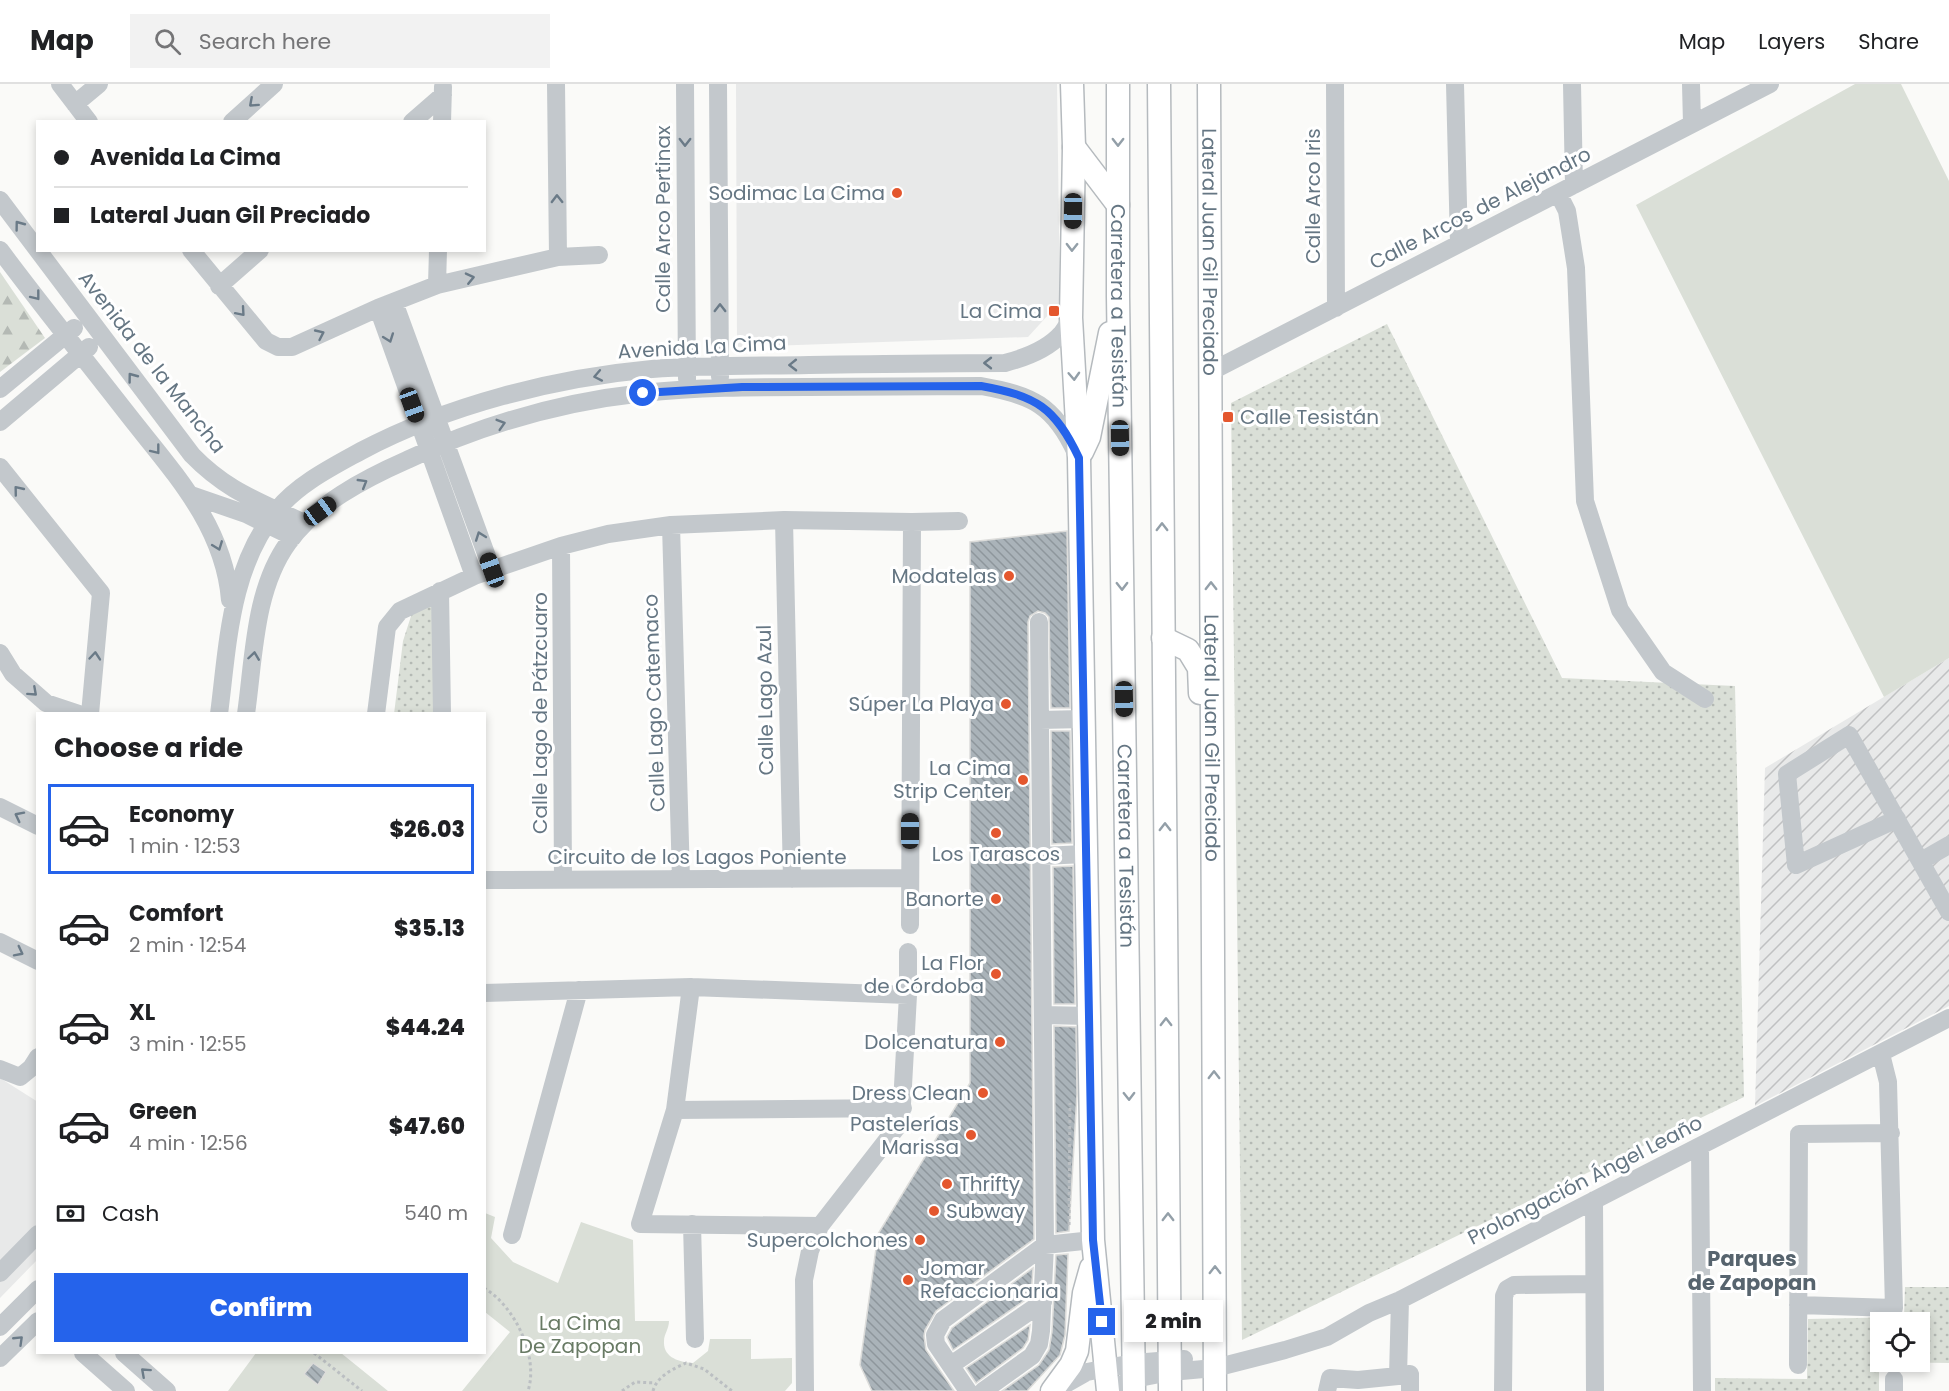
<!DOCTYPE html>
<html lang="en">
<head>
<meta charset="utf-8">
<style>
  :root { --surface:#fff; --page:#f2f2f2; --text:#202124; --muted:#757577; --line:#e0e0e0; --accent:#2563eb }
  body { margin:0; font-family:Poppins,sans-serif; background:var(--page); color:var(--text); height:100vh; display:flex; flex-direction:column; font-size:22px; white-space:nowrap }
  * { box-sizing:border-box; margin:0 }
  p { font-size:20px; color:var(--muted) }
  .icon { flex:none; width:33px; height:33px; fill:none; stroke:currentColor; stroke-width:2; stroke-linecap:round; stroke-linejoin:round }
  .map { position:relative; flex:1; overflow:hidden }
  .details { position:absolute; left:36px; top:628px; width:450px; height:642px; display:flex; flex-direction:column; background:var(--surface); border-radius:0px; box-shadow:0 3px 9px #0003 }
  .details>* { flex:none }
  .hud { position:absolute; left:36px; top:36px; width:450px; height:132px; border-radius:0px; box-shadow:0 3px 9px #0003; display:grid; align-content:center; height:132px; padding:0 18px; background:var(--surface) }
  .fabs { position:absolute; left:1870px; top:1228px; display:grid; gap:12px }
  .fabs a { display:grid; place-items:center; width:60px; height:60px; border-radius:0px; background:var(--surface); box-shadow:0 3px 9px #0003; font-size:30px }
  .end { position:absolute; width:27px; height:27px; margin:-14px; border:8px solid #2563eb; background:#fff; box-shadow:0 0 0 3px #fff }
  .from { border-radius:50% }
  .bubble { position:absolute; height:42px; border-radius:0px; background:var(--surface); box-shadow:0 3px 9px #0003; font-size:20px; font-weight:800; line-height:42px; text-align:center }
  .car { position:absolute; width:18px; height:36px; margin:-18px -9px; border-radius:8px; box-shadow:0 0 4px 2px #0007; background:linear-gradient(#222 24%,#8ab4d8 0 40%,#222 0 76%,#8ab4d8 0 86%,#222 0) }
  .hud b { display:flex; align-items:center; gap:21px; height:57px; font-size:22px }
  .hud b+b { border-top:2px solid var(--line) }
  .hud i { width:15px; height:15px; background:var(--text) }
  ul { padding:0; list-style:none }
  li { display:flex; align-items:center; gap:18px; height:90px; margin:0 12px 9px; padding:0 6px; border:3px solid transparent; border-radius:0px }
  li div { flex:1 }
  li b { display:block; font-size:22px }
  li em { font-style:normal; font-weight:800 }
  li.selected { border-color:var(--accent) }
  li>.icon { width:54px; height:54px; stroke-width:1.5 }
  h2 { padding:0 18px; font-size:27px; line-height:72px }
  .pay { display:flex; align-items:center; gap:15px; height:66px; padding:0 18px; font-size:22px }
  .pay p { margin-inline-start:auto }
  .primary-button { display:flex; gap:12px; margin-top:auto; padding:12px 18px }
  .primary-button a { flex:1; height:69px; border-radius:0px; background:var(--accent); color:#fff; font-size:24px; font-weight:800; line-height:69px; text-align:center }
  header { display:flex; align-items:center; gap:36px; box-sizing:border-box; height:84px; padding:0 30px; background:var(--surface); border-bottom:2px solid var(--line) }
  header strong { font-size:28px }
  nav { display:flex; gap:33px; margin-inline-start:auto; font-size:21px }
  .search { width:420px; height:54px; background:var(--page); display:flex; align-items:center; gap:15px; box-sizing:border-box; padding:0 21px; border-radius:0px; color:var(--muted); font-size:22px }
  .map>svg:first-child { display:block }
  .built { fill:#e8e9e9 }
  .industrial { fill:url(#industrial-furrows) }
  .grass { fill:url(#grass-dots); fill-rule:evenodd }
  .forest { fill:url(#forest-firs) }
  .green { fill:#dadfd7 }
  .building { fill:url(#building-back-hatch); stroke:#dcdcda; stroke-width:1.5 }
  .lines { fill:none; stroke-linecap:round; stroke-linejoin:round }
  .major-casing { stroke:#b5babe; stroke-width:25 }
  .path { stroke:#bbbfc2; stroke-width:3; stroke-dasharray:3 3; stroke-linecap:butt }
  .minor { stroke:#c3c8cc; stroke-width:18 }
  .major { stroke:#fff; stroke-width:22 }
  .oneway { stroke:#6a7a87 }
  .oneway2 { stroke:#939fa8 }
  .route { stroke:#2563eb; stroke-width:8 }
  .poi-dot { fill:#e4572e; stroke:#fff; stroke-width:2 }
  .labels { text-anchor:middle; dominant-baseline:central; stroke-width:6; stroke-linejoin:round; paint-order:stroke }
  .poi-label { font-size:20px; fill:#657683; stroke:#fff; text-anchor:end }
  .street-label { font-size:20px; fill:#657683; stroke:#fff }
  .park-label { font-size:20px; fill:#687a64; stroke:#fff }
  .neighbourhood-label { font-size:21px; font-weight:bold; fill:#57646e; stroke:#fff }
</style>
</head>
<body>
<header>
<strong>Map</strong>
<div class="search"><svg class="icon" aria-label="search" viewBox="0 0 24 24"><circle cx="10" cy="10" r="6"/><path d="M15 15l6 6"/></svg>Search here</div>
<nav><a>Map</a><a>Layers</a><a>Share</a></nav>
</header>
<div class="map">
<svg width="1949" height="1307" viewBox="0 0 1949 1307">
  <defs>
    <pattern id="industrial-furrows" width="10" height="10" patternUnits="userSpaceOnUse" patternTransform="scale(1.5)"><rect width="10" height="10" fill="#e8e9e9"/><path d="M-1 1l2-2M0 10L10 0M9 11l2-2" fill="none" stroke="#c0c1c2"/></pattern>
    <pattern id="grass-dots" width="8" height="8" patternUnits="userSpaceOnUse" patternTransform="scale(1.5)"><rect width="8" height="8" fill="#dadfd7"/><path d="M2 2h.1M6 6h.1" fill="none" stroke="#b4b9b4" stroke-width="1.8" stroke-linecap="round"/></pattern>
    <pattern id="forest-firs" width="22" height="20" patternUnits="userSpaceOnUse" patternTransform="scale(1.5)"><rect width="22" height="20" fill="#dadfd7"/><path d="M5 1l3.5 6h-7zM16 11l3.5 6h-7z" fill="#b4b9b4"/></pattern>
    <pattern id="building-back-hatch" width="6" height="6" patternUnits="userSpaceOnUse" patternTransform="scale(1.5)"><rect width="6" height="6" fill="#aab3b9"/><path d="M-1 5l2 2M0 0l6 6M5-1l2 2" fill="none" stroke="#8e969c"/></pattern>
  </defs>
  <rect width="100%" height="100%" fill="#fafaf8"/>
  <path class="built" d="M736,0H1057L1060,218L1028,253L737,263Z
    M0,994L38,1018L37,1176L0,1214Z"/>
  <path class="industrial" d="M1949,574V922L1755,1022L1765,684Z"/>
  <path class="grass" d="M1387,240L1562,594L1735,602L1744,1013L1242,1256L1231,319Z
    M440,507L442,630H394L403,557L412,529Z
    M1905,1203H1949V1279L1879,1278V1307H1715V1294L1807,1295L1808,1235L1904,1233ZM1881,1239H1920V1278H1881Z"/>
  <path class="forest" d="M0,188L45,254L0,288Z"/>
  <path class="green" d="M1855,0H1901L1949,97V574L1884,613L1636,121Z
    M485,1129L495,1133L491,1154L513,1178L558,1199L581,1138L633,1156L635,1237H669C669,1245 664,1250 664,1257C663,1274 680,1278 693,1279L708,1267L710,1255H751V1275L792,1274V1299L785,1307H462L510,1248L485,1228Z
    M256,1269H341L388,1307H228Z"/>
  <path class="building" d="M1067,447L1070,624H1051L1049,533L1045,529L1038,527L1030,532L1028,538L1034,1155L936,1227L925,1246L924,1252L926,1266L954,1307H872L860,1281L878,1150L970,999V458Z
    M1051,647H1070L1072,759L1052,760Z
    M1073,782L1075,920H1054L1053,783Z
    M1054,942L1076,943L1077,1010L1069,1147L1056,1149Z
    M1068,1170L1065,1251L1060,1271L1027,1307H1002L1039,1281L1049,1266L1052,1248L1056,1171Z
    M1033,1184L1031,1212L953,1266L947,1253L952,1244Z
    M1030,1241L1028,1256L1023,1264L976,1299L966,1284Z
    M313,1279L326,1288L318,1301L304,1290Z"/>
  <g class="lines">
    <g class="major-casing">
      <g id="major">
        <path d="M1072,0L1074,63L1071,234L1079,374L1093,1156L1108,1307"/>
        <path id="s1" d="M1118,0V212L1134,1307"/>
        <path d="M1159,0L1170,1307"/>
        <path id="s2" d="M1209,0L1215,1307"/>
        <path d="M1074,63L1118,121"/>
        <path d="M1082,368L1089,353L1110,249"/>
        <path d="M1163,554L1188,566L1199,584L1200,609"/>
        <path d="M1052,1307L1071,1281L1077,1267L1084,1209L1091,1184"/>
      </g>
    </g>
    <path class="path" d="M1069,1141L1070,1019
      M484,1204C515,1222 539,1273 528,1307
      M314,1269L362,1307
      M622,1307L635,1298L655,1299
      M653,1307C657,1292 673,1285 686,1279L704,1285L732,1307"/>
    <path class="minor" d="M60,0L89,38
      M556,0L558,173
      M685,0L687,295
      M718,0L720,293
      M1335,0L1336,224
      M1455,0L1459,160
      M1572,0L1574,101
      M1691,0L1692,40
      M75,20L99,0
      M232,38L274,0
      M412,38L443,11
      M442,38L443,3
      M1558,109L1567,127L1576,184L1585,417L1620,526L1663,588L1705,615
      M0,116L192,371C228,408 259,417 304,439
      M0,166C41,221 84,274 126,328C171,386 224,440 230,516
      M191,166L266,257L278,263H292L378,224L437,201L558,173L599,171
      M437,201L438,166
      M219,202L260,166
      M394,218L492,486
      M378,224L474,492
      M1210,288L1770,0
      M0,305L74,244
      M0,338L89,263
      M0,383L101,509L90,630
      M191,411L246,430L293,453
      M784,436L792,795
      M671,441L681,795
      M561,462L563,796
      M440,507L442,630
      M0,569L13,590L46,619L79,630
      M219,630C228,560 230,483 277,426C298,400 332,383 361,367C448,321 554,294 652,285C704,281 756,282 809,281C874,280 939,279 1005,279C1024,274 1047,266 1061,250C1065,246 1068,239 1071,234
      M246,630C254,574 254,506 288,459C316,420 364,395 407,376C481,341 561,318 643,309C697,303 752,303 807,303C865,303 923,302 981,302C1032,311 1054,321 1076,369
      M376,630L387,543L400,527L474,492L561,462L608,450L671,441L784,436L912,438L959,437
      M1040,636L1083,635
      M0,723L38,742
      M1897,735L1796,781L1787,690L1849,651L1949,828
      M1041,772L1086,770
      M1921,777L1949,761
      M484,796L909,794
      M910,841L912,438
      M0,858L38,877
      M691,903L675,1026L640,1140L820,1142
      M484,909L691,903L908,911
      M1043,931L1089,932
      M0,985L20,993L31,984L38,973
      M675,1026L903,1024
      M1700,1062L1702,1307
      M1594,1116L1595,1307
      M692,1140L695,1255
      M512,1151L579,906
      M0,1189L38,1150
      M1400,1216L1398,1292L1410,1290V1307
      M1798,1221L1894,1224L1888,998L1881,970
      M0,1243L38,1205
      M83,1269L126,1307
      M124,1269L167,1307
      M0,1274L38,1237
      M951,1281L1043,1218
      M1798,1281L1799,1050L1891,1049
      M1894,1295V1307
      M1055,1306L1087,1288L1133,1279L1184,1275
      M805,1307L804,1196L810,1167L820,1142L901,1038L908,911V868
      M968,1307L936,1260L935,1251L943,1236L1045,1161L1093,1156
      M983,1307L1032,1272L1039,1260L1041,1247L1045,1161L1039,538
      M1106,1307L1134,1295L1170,1288L1215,1284L1285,1266L1327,1253L1369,1229L1400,1216L1949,934
      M1327,1307L1330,1294L1358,1296L1398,1292
      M1503,1307L1504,1212L1507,1205L1514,1201L1594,1200"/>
    <use href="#major" class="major"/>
  </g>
  <defs><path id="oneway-chevron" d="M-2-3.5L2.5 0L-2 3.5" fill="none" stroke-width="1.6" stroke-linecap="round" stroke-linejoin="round" transform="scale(1.5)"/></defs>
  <g class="oneway">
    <use href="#oneway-chevron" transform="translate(253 19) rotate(138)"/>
    <use href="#oneway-chevron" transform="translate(685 58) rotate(90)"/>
    <use href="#oneway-chevron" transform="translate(557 115) rotate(-91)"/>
    <use href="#oneway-chevron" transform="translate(19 141) rotate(-127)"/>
    <use href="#oneway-chevron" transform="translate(470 194) rotate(-13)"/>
    <use href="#oneway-chevron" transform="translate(36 212) rotate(52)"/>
    <use href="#oneway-chevron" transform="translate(720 224) rotate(-90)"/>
    <use href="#oneway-chevron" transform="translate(241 228) rotate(49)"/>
    <use href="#oneway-chevron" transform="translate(320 250) rotate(-25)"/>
    <use href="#oneway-chevron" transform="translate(389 254) rotate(70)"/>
    <use href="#oneway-chevron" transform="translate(988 279) rotate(180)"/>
    <use href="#oneway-chevron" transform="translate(793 281) rotate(179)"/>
    <use href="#oneway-chevron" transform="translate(598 292) rotate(169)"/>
    <use href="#oneway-chevron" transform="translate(132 293) rotate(-127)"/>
    <use href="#oneway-chevron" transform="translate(501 340) rotate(-17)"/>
    <use href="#oneway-chevron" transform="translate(156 366) rotate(52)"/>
    <use href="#oneway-chevron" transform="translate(363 399) rotate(-31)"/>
    <use href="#oneway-chevron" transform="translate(18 406) rotate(-129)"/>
    <use href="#oneway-chevron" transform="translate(480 452) rotate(-110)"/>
    <use href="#oneway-chevron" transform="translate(218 462) rotate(69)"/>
    <use href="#oneway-chevron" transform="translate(95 572) rotate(-85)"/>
    <use href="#oneway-chevron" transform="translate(254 572) rotate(-82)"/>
    <use href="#oneway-chevron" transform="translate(33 608) rotate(42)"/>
    <use href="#oneway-chevron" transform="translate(19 732) rotate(-153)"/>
    <use href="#oneway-chevron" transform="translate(19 868) rotate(27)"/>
    <use href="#oneway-chevron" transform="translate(19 1256) rotate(-44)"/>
    <use href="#oneway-chevron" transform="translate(145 1288) rotate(-138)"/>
  </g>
  <g class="oneway2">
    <use href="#oneway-chevron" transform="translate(1118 58) rotate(90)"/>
    <use href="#oneway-chevron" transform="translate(1072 163) rotate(91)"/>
    <use href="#oneway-chevron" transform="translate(1074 292) rotate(87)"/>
    <use href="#oneway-chevron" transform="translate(1162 443) rotate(-90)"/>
    <use href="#oneway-chevron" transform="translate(1122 502) rotate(89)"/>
    <use href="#oneway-chevron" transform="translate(1211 502) rotate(-90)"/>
    <use href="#oneway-chevron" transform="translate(1165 743) rotate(-90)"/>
    <use href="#oneway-chevron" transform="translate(1166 938) rotate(-90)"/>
    <use href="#oneway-chevron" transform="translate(1214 991) rotate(-90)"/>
    <use href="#oneway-chevron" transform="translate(1129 1012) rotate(89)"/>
    <use href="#oneway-chevron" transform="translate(1168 1133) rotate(-90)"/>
    <use href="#oneway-chevron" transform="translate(1215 1186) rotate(-90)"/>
  </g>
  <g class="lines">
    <path class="route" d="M643,309L742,303L981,302C1036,312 1055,323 1079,374L1093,1156L1102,1238"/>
  </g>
  <g class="poi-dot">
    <circle cx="897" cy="109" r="6"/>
    <rect x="1048" y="221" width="12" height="12" rx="3"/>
    <rect x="1222" y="327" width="12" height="12" rx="3"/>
    <circle cx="1009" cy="492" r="6"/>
    <circle cx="1006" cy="620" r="6"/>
    <circle cx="1023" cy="696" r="6"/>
    <circle cx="996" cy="749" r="6"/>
    <circle cx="996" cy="815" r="6"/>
    <circle cx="996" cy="890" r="6"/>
    <circle cx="1000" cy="958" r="6"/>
    <circle cx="983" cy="1009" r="6"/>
    <circle cx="971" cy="1051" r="6"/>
    <circle cx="947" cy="1100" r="6"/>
    <circle cx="934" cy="1127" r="6"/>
    <circle cx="920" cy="1156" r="6"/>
    <circle cx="908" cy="1196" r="6"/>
  </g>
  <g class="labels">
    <g class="poi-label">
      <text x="885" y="109">Sodimac La Cima</text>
      <text x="1042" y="227">La Cima</text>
      <text x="1240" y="333" text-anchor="start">Calle Tesistán</text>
      <text x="997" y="492">Modatelas</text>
      <text x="994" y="620">Súper La Playa</text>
      <text x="1011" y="684">La Cima<tspan x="1011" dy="23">Strip Center</tspan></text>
      <text x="996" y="770" text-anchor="middle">Los Tarascos</text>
      <text x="984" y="815">Banorte</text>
      <text x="984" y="879">La Flor<tspan x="984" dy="23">de Córdoba</tspan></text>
      <text x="988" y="958">Dolcenatura</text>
      <text x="971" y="1009">Dress Clean</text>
      <text x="959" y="1040">Pastelerías<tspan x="959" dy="23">Marissa</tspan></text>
      <text x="959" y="1100" text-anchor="start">Thrifty</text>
      <text x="946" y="1127" text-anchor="start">Subway</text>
      <text x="908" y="1156">Supercolchones</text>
      <text x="920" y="1184" text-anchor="start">Jomar<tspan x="920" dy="23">Refaccionaria</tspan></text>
    </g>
    <g class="street-label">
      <text transform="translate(1313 112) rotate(-90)">Calle Arco Iris</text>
      <text transform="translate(1480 124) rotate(-27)">Calle Arcos de Alejandro</text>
      <text transform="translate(663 135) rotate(-90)">Calle Arco Pertinax</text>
      <text stroke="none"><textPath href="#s2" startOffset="168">Lateral Juan Gil Preciado</textPath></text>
      <text stroke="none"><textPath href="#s1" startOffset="222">Carretera a Tesistán</textPath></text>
      <text transform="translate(702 263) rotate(-3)">Avenida La Cima</text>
      <text transform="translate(152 278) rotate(52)">Avenida de la Mancha</text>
      <text transform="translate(765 616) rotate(-91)">Calle Lago Azul</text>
      <text transform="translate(654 619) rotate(-92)">Calle Lago Catemaco</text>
      <text transform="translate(540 629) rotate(-90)">Calle Lago de Pátzcuaro</text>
      <text stroke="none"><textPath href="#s2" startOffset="654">Lateral Juan Gil Preciado</textPath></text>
      <text stroke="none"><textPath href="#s1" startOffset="762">Carretera a Tesistán</textPath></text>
      <text x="697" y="773">Circuito de los Lagos Poniente</text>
      <text transform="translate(1585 1096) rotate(-27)">Prolongación Ángel Leaño</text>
    </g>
    <g class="park-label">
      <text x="580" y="1239">La Cima<tspan x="580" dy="23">De Zapopan</tspan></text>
    </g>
    <g class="neighbourhood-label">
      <text x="1752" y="1174">Parques<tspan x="1752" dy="24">de Zapopan</tspan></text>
    </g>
  </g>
</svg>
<div class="fabs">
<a><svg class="icon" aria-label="locate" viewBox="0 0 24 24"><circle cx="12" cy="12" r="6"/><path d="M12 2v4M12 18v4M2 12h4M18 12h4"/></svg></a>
</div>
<i class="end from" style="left:643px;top:309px"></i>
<i class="end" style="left:1102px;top:1238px"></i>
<div class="bubble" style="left:1124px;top:1216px;width:99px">2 min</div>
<i class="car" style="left:1073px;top:127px;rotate:181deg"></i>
<i class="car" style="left:412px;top:321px;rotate:160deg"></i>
<i class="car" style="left:1120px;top:354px;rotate:179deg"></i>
<i class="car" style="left:320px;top:427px;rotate:54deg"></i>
<i class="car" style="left:492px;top:486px;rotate:340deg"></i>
<i class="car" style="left:1124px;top:615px;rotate:179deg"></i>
<i class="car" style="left:910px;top:747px;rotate:0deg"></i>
<div class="hud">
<b><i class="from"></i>Avenida La Cima</b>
<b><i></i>Lateral Juan Gil Preciado</b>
</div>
<section class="details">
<h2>Choose a ride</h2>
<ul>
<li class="selected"><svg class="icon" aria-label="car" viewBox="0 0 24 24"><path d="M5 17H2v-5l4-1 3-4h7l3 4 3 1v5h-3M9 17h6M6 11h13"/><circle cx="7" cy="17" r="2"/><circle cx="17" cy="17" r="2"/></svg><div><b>Economy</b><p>1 min · 12:53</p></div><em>$26.03</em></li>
<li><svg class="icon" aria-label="car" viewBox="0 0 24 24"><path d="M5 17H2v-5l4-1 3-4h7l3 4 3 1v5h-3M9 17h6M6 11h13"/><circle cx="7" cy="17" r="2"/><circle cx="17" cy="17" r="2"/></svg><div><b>Comfort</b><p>2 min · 12:54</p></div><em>$35.13</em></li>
<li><svg class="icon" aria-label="car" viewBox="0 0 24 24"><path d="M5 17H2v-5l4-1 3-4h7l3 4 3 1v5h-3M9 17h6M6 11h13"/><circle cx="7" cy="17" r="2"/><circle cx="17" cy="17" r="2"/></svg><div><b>XL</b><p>3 min · 12:55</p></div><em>$44.24</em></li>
<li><svg class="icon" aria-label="car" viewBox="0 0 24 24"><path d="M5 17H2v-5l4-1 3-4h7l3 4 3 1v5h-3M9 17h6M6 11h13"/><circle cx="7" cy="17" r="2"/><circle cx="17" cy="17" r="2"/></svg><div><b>Green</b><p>4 min · 12:56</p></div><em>$47.60</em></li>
</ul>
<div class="pay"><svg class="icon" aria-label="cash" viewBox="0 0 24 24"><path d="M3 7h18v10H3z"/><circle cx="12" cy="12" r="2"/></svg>Cash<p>540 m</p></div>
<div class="primary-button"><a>Confirm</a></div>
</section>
</div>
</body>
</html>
